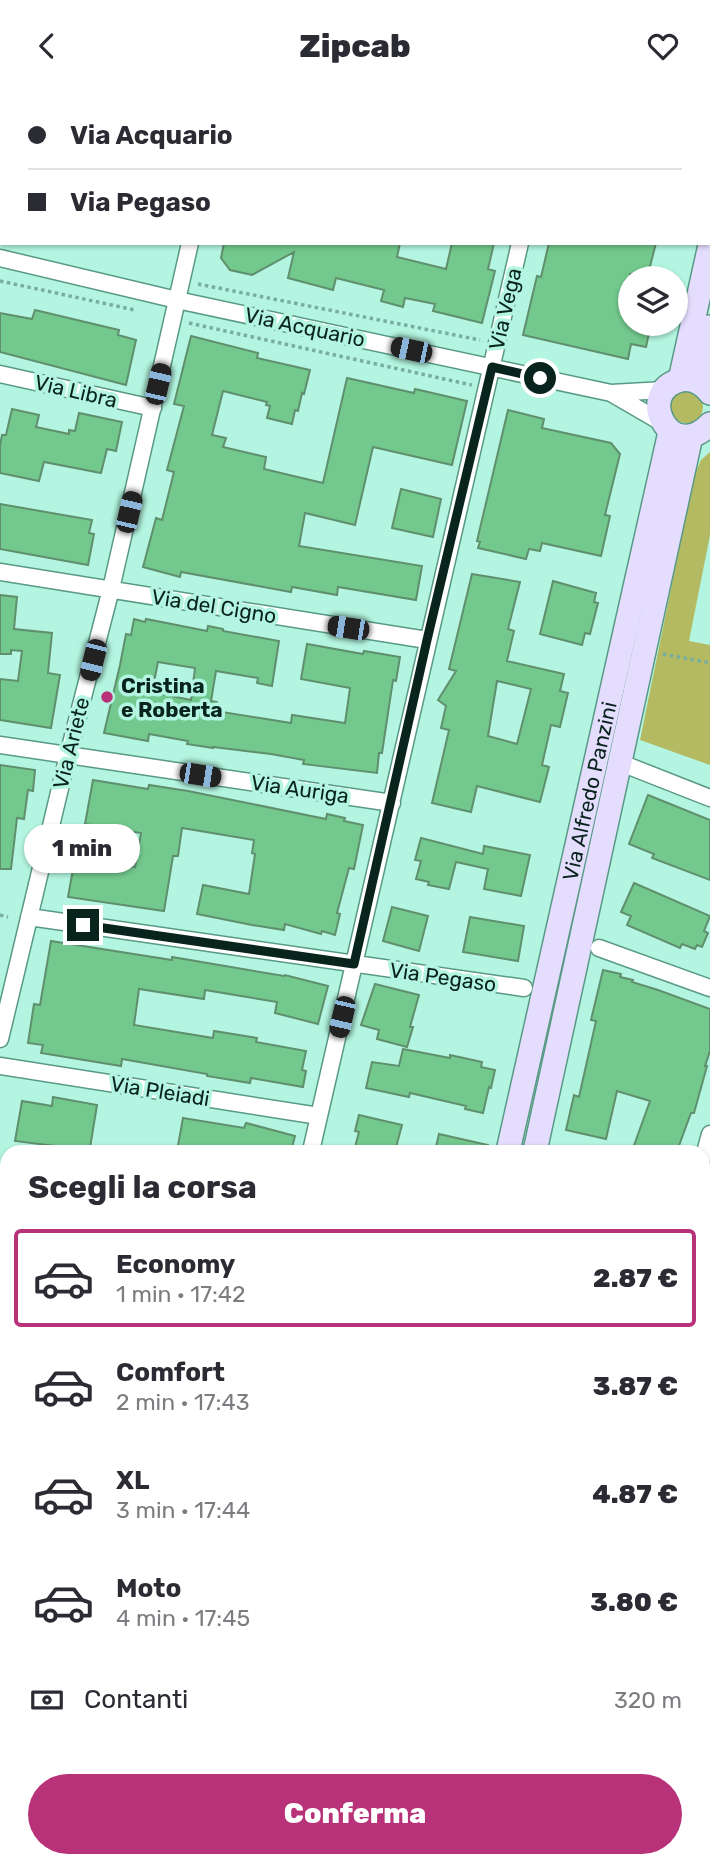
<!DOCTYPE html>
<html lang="it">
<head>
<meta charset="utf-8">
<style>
  :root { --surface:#fff; --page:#f7f7f7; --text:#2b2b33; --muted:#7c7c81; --line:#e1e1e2; --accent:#b73278 }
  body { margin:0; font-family:Rubik,sans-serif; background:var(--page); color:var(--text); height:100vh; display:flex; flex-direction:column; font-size:26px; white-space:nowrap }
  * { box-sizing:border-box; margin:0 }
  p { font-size:23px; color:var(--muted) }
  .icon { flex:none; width:38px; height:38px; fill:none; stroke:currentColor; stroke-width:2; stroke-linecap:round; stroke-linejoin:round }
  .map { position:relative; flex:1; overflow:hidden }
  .details { position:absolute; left:0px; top:1054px; width:710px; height:723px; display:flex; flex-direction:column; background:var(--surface); border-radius:21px 21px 0 0; box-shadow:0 2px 5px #0004 }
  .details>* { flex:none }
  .hud { position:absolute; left:0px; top:0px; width:710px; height:154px; box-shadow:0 2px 5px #0004; display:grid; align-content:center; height:154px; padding:0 28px; background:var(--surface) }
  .buttons { position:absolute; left:618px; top:175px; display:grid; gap:14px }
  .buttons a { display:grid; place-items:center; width:70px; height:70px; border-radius:50%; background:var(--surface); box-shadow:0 2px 5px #0004; font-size:35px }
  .end { position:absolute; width:32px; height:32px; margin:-16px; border:9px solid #09241d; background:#fff; box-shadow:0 0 0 4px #fff }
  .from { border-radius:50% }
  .bubble { position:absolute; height:49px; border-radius:24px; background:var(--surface); box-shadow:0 2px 5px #0004; font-size:23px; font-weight:800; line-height:49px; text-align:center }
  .car { position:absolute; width:21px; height:42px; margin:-21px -10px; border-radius:9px; box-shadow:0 0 5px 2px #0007; background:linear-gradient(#222 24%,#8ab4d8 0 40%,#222 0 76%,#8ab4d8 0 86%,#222 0) }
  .hud b { display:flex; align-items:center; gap:24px; height:66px; font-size:26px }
  .hud b+b { border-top:2px solid var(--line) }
  .hud i { width:18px; height:18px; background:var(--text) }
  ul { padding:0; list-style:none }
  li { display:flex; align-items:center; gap:21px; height:98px; margin:0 14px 10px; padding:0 14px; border:4px solid transparent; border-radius:7px }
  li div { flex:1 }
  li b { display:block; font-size:26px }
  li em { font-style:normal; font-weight:800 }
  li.selected { border-color:var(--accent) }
  li>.icon { width:63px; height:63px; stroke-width:1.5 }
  h2 { padding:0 28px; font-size:32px; line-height:84px }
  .pay { display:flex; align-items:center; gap:18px; height:77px; padding:0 28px; font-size:26px }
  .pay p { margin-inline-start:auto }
  .action { display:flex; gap:14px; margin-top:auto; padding:14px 28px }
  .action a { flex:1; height:80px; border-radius:42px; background:var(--accent); color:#fff; font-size:28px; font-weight:800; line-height:80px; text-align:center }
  header { display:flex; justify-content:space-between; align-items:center; height:91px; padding:0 28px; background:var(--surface); font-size:32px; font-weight:800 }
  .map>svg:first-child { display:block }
  .built { fill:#a1ecd4 }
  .green { fill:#b3ba61 }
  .building { fill:#72c88d; stroke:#608f6e; stroke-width:2; fill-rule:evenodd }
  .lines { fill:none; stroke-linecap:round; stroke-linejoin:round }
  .minor-casing { stroke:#599986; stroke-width:19 }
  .tertiary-casing { stroke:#599986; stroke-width:24 }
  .secondary-casing { stroke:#599986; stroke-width:26 }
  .path { stroke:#79ae9e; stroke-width:3.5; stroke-dasharray:3.5 3.5; stroke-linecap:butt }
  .minor { stroke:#fff; stroke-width:16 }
  .tertiary { stroke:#fff; stroke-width:21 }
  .secondary { stroke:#e5ddfe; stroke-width:23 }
  .route { stroke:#09241d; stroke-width:9 }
  .poi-dot { fill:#b73278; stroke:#b3f5e0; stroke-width:2.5 }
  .labels { text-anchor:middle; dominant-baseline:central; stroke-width:7; stroke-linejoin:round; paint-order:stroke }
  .street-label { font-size:21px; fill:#09241d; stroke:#b3f5e0 }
  .poi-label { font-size:21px; font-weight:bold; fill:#09241d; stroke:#b3f5e0; text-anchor:start }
</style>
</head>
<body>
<header><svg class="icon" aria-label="back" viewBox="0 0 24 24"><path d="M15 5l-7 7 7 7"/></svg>Zipcab<svg class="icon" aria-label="heart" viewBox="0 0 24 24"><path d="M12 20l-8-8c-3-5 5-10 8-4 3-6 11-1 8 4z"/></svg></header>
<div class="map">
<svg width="710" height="1775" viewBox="0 0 710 1775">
  <rect width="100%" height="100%" fill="#b3f5e0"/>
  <path class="built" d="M0,0H141L149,2H2V147L0,146Z"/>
  <path class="green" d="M671 316a16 16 0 1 1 32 0a16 16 0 1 1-32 0Z
    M710,361V444L689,550L710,554V674L640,649L694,385L701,369Z"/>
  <path class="building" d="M224,152H400L397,166L446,178L452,152H494L488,178L495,180L482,232L433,220L435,213L405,207L403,216L381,210L384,199L336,187L333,199L288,187L294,161L252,184L230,179L221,167Z
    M549,152H656L647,187L630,183V233H651L646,256L631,253L628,268L523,244L537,185L541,186Z
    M35,219L119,239L118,244L136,249L126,294L0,261V222L32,228Z
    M191,245L258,262L257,267L310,279L304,303L302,302L298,320L295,319L292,333L267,327L270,315L266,314L267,311L223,300L212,344L226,347L223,356L266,366L264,378L323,392L347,287L414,302L415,298L467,310L452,374L373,356L355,434L305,422L299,455L422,475L416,509L338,496L337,504L292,496L291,501L181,481L180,486L143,476L156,427L162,429L174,381L167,379L184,315L174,313Z
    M12,318L39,324L36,336L69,343V339L75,340L79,322L122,331L116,360L107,358L101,382L44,371L39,390L0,382V354L2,344H6Z
    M508,319L544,328L542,337L611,352L620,363L605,424L610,425L601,465L542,452L540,460L529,458L526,468L478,457L480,451L477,450Z
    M401,398L441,408L433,446L392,437Z
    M0,413L92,429L89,442L94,443L88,474L0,458Z
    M472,483L520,491L508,538L514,540L507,570L564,583L560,600L568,602L560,636L551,634L542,674L549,676L540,711L477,695L471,721L432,712L449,639L441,637L446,615L438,609L456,580L449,578ZM497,590L531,598L517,653L488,645Z
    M553,490L596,502L594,511L598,512L590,543L585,542L582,554L540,543Z
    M0,504L17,506L14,538L52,542L48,582L60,584L51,637L0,629V588L18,590L22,560L11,559V563H0Z
    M134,528L145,531L146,528L207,540L208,535L223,538V540L279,550L272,595L257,592L258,587L216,580L211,610L217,611L216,620L291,632L292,624L345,632L350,597L301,588L307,553L363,563L364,560L400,566L396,590L393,589L382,662H379L377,682L303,673L304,669L271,663L213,656V657L187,653L188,650L149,643L148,650L104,642L120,574L126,543L131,544ZM158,571L195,577L191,609L152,601Z
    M0,674L35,679L33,700L28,699L24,728L17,727L11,778H0Z
    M93,689L148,698L149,694L188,700L326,728L327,723L345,727L344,730L363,734L354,778L349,777L337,822L340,823L335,844L322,840L321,843L285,833L284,839L252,834L197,823L203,794L249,803L255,763L252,762L254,749L182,737L178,765H173L164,820L68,806L75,767L135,776L141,742L85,733Z
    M648,704L710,729V789L652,767L654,763L629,753Z
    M421,747L483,763L484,755L530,764L521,805L484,798L488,778L456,771L449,798L428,794L429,791L416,788L421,770L415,769Z
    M634,792L710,825L704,840L708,842L702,856L697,854L695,858L682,853L680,857L627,834L631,825L621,821Z
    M392,816L428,825L419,860L383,850Z
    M470,826L524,835L518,870L463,861Z
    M51,850L172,869V866L284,885L285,884L328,895L318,933L275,922L277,911L205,899L204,908L139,898L134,934L213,947L214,940L257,947L256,951L306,960L302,979L306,980L303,996L251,987L250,992L207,985V983L122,968L121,975L41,962L43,954L28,952L34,913L40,914Z
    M603,879L621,883L620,886L633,889L632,891L658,899L710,918V960L705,975H707L694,1022H691L677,1060H632L650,1010L617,1000L606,1048L566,1039L574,1004L579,1006L596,930L591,929Z
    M375,893L419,904L410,936H413L407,956L377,948L379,939L361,934Z
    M403,958L450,967V964L482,971L481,976L495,979L491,997L489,996L483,1022L465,1018L466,1015L410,1002L409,1006L366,997L372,971L399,975Z
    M53,1006L97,1014L90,1057L79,1055V1058L15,1050L22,1010L52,1015Z
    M359,1024L402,1034L395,1060H354L359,1041L355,1040Z
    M183,1027L244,1037L246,1032L295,1045L291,1060H177Z
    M439,1043L488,1054V1060H435Z"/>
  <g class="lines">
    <g class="minor-casing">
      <path id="minor" d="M225,2L226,0
        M555,2V0
        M0,167L177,209L611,302L664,299
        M0,283L153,317
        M611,302L661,331
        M0,481L427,549
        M0,654L392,712
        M621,672L710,707
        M29,826L524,897
        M599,857L710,897
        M0,948L68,664L111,498L190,152
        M0,975L319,1025
        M311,1060L520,152
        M704,1065L710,1043
        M0,1139L7,1140
        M0,1247L7,1248
        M704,1307L710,1308
        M0,1406L7,1407
        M0,1720L7,1687
        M283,1769L313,1775
        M574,1775L575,1769"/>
    </g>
    <g class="tertiary-casing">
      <path id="tertiary" d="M704,1500L710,1501"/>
    </g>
    <g class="secondary-casing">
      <g id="secondary">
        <path d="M680,289L710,154"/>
        <path d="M698,291L708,236"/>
        <path d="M710,302C703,293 693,287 681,289C634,300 670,374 710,333"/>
        <path id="s1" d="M508,1060L670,341"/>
        <path d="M535,1060L691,345"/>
        <path d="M364,1775L365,1769"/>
        <path d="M383,1775L384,1769"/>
      </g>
    </g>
    <path class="path" d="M0,190L135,219
      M198,193L480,249
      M189,232L472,294
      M663,563L710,572
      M0,824L8,826"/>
    <use href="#minor" class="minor"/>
    <use href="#tertiary" class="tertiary"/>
    <use href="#secondary" class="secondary"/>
  </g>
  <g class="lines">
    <path class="route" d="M83,834L354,873L427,549L492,276L540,287"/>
  </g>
  <circle class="poi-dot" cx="107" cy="606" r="7"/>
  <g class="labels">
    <g class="street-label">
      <text transform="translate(505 218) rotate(-77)">Via Vega</text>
      <text transform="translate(305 236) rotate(12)">Via Acquario</text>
      <text transform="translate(76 300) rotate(13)">Via Libra</text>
      <text transform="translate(214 515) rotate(9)">Via del Cigno</text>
      <text transform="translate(71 652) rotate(-76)">Via Ariete</text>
      <text transform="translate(300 698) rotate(8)">Via Auriga</text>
      <text stroke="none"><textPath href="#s1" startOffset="369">Via Alfredo Panzini</textPath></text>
      <text transform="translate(443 886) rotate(8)">Via Pegaso</text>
      <text transform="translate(160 1000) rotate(9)">Via Pleiadi</text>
    </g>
    <g class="poi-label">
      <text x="121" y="594">Cristina<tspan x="121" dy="24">e Roberta</tspan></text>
    </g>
  </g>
</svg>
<div class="buttons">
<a><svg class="icon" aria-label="layers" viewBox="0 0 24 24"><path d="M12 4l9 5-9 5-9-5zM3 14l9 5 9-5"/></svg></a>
</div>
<i class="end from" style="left:540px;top:287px"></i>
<i class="end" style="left:83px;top:834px"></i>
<div class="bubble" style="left:24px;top:733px;width:116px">1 min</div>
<i class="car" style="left:411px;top:259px;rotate:282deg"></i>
<i class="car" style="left:158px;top:293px;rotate:13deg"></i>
<i class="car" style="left:129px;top:421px;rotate:13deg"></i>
<i class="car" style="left:348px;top:537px;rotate:279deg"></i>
<i class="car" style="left:93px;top:569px;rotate:194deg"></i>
<i class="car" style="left:200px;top:684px;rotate:99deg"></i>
<i class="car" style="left:342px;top:926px;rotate:193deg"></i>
<div class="hud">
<b><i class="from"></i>Via Acquario</b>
<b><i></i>Via Pegaso</b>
</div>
<section class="details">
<h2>Scegli la corsa</h2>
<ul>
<li class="selected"><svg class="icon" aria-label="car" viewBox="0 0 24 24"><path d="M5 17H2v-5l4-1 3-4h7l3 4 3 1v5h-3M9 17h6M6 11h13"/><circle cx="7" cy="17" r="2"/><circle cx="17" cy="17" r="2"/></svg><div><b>Economy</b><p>1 min · 17:42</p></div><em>2.87 €</em></li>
<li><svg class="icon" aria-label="car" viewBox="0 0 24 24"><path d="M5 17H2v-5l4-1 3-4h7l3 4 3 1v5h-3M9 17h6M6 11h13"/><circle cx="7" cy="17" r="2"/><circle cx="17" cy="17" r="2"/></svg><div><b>Comfort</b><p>2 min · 17:43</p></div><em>3.87 €</em></li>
<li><svg class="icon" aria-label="car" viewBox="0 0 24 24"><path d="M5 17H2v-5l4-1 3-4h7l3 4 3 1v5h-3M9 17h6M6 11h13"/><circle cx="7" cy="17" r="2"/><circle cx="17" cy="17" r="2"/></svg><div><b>XL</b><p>3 min · 17:44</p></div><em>4.87 €</em></li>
<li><svg class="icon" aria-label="car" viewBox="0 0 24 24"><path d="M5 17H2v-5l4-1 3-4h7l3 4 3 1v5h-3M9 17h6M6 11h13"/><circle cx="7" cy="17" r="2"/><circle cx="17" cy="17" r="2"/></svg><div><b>Moto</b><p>4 min · 17:45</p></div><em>3.80 €</em></li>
</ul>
<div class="pay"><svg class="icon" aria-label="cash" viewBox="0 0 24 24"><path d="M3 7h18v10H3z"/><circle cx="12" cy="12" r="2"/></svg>Contanti<p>320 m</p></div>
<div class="action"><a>Conferma</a></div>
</section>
</div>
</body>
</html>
